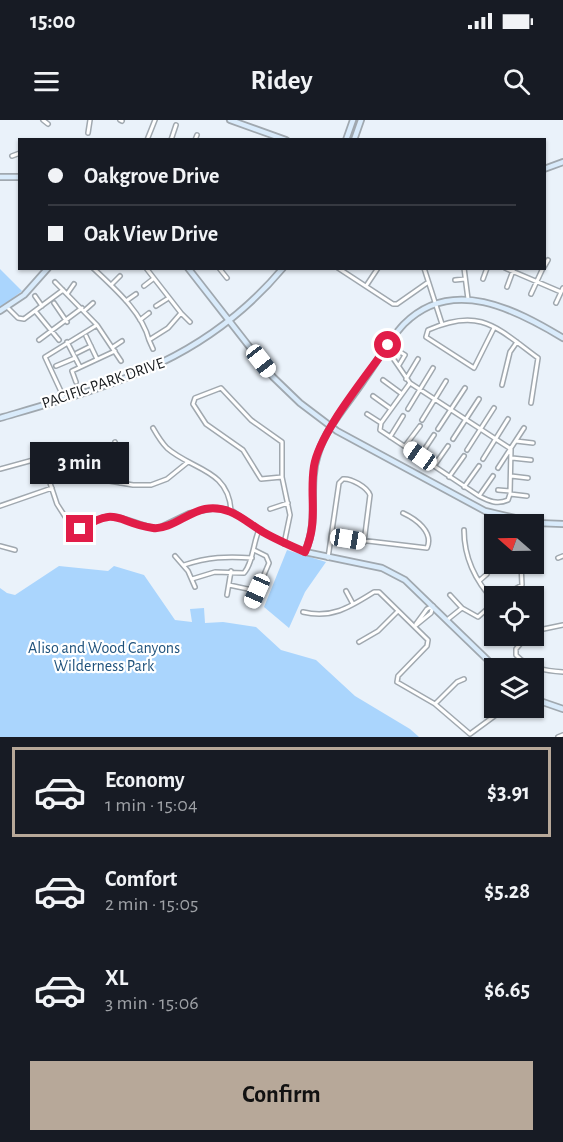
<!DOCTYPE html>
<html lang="en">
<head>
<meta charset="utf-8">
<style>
  :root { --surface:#171b24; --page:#20242c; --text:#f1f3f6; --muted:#9ea1a6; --line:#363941; --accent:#b7a899 }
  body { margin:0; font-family:"Alegreya Sans",sans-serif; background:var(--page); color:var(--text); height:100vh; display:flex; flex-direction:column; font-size:22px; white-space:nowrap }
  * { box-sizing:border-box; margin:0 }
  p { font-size:20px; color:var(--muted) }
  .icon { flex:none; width:33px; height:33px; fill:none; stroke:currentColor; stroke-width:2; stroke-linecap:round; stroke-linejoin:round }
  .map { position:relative; height:617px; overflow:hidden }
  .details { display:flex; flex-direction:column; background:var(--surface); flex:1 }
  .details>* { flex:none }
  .hud { position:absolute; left:18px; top:18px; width:528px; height:132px; border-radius:0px; box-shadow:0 2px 4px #0004; display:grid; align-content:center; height:132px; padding:0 30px; background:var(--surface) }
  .needle { width:39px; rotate:290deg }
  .tools { position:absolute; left:484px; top:394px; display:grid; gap:12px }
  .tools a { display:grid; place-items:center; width:60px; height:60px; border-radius:0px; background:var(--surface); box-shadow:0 2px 4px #0004; font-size:30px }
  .end { position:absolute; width:27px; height:27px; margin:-14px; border:8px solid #e11d48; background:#fff; box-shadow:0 0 0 3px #fff }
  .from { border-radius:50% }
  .bubble { position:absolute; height:42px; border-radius:0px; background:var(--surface); box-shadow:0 2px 4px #0004; font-size:20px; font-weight:700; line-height:42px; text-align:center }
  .car { position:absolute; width:18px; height:36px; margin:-18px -9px; border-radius:8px; box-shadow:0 0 4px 2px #0007; background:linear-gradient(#fff 24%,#345 0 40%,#fff 0 76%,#345 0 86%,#fff 0) }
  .hud b { display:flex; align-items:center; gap:21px; height:57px; font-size:22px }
  .hud b+b { border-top:2px solid var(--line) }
  .hud i { width:15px; height:15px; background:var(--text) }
  ul { padding:10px 0 0; list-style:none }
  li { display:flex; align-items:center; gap:18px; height:90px; margin:0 12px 9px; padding:0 18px; border:3px solid transparent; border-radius:0px }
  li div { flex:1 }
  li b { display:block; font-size:22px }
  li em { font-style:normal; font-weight:700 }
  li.on { border-color:var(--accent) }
  li>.icon { width:54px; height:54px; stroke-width:1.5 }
  .cta { display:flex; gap:12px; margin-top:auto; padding:12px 30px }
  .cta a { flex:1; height:69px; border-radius:0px; background:var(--accent); color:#111; font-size:24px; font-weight:700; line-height:69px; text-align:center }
  .status { display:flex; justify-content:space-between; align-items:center; height:42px; padding:0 30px; background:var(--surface); direction:ltr }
  .status svg { height:16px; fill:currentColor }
  header { display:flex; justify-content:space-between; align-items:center; height:78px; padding:0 30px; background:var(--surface); font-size:27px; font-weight:700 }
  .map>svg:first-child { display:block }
  .green { fill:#aad5fd }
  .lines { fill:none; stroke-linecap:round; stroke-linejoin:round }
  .street-casing { stroke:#a0a8af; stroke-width:6 }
  .secondary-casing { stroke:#a0a8af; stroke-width:8 }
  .street { stroke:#fff; stroke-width:3 }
  .secondary { stroke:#d9ebfb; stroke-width:4.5 }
  .route { stroke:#e11d48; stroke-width:8 }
  .labels { text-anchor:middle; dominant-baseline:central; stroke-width:4.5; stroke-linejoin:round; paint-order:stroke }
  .street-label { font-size:16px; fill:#181b1e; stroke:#fff }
  .park-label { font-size:16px; fill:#1f527c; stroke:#fff }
</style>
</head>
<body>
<div class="status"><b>15:00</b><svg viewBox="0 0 49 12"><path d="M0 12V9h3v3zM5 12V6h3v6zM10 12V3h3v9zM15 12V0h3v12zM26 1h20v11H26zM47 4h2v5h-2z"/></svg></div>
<header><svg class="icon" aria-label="menu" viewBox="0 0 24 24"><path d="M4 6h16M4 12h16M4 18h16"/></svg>Ridey<svg class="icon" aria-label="search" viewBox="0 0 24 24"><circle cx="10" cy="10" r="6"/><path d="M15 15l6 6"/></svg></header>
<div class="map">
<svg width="563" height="617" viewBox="0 0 563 617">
  <rect width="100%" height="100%" fill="#eaf2fa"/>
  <path class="green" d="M0,149L22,171L0,188Z
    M287,430L326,442L305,472L289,508L264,487Z
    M59,446L108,451L114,446L144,455L175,500L192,502L190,489L204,488L205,503L223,502L256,507L281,530L316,540L355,576L410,609L419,617H0V468L7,473L15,475Z"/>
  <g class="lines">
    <g class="street-casing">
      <path id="street" d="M43,0L48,4
        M120,0L122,1
        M88,13L90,0
        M147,20L155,0
        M171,20L176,5
        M195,20L197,15
        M12,36L20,33
        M544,147L548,140
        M93,148C114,168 142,192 149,220L168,208L181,193L146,148
        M219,148L227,158
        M338,148L393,184H397L427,163
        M424,148L442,204
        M464,148L468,179
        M505,148L561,172
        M483,159L487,148
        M455,160L465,159
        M55,162L97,205L121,241
        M111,165L120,156
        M144,166L153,159
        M366,166L378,148
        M507,167L514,148
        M67,174L74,164
        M531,174L543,148
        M35,176L42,186
        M126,181L136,174
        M54,183L67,202
        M556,183L563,168
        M156,186L167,179
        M7,187L18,198L24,199L63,170
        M84,191L93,183
        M36,192L59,220
        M181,193L190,202
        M140,200L149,193
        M494,208L474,248L426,217L428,210C480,187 496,207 538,238L531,283
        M86,216L97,239
        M39,220L82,188
        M149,220L153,229
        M67,222L80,247
        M113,227L122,221
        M386,228L410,263L511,329L510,373
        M397,230L405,235L399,245
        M77,233L91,226
        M56,246L75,238
        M406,259L418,239
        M383,260L402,274
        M76,262L72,251L115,231
        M410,263L381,303L380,310L479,376C489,381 497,385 508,380L510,374
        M502,265L510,232L517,222
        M373,276L391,289
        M64,278L45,237L97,205
        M408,289L433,248
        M367,294L381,303
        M422,300L446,261
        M153,308C157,315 161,322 167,328C192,350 228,349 231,390
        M438,309L465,268
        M390,317L403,296
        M453,319L479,279
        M516,321L533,323
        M115,322L122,341L120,363
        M405,326L420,306
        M467,330L494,288
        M41,336L57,384L73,409C86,411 96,396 110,396C126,396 141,407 158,408L189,393L218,388L231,390L265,413L305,432
        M420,336L434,315
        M512,338L531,340
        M483,339L508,299
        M434,346L448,326
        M498,348L524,308
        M0,349L77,328L81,332L92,358L133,365H151L167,359L188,342
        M511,356L528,358
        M282,357L261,359L243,330L206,304L193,284L195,278L221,268L251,300L282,322V357L290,395L284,424
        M449,357L464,336
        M464,367L479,346
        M498,370L510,371
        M510,374L527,376
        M479,376L493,356
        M0,386L52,368
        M270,389L288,383
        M464,410C464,438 475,461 495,482
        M334,417L427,428C434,412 416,399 403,393
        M493,424L495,425
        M0,426L15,430
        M175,436L188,451L195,467
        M328,438L339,363L343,359C351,358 367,367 370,375L364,422
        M558,438L563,436
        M184,445C208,437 227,436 252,438
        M192,459L215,452L244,453C253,443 253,423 259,410
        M479,461L487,454
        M229,465L257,471
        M346,471L353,484
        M227,475L231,451
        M450,475L462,488L478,497L495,482
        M501,477L522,465L521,444
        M252,483L269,443L266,436L254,430
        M303,492C332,499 350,487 374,472H379L428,520L427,526L398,556L397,562L435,584L470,614L504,589
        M447,500L462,488
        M416,504L427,489L433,486
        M415,506L431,493L433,486
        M534,511L563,505
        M527,516L516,529V535C528,548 546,551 563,552
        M359,522L378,511L398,491
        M435,584L457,562L464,559
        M558,617L563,615"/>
    </g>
    <g class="secondary-casing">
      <path id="secondary" d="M230,0L286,20
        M346,20L353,0
        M354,20L361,0
        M544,49L563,42
        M0,57H20
        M188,148L273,257L300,283L337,311L485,391L537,403L563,404
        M0,191L24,175L48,148
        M0,298C113,265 204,242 283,148
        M497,549L405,460L382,448L305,432C320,398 307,367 318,334C326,307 349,283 364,260C377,242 388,221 404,204C452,156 515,189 563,218
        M534,579L563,589"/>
    </g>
    <use href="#street" class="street"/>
    <use href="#secondary" class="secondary"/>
  </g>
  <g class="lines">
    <path class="route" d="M80,409C119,385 116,403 153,408C170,410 188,392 205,389C230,385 243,400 263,412C277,420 291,426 305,432C319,400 309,378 314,346C320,311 367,256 388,225"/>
  </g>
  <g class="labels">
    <g class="street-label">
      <text transform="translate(103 263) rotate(-19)">PACIFIC PARK DRIVE</text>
    </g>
    <g class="park-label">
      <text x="104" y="528">Aliso and Wood Canyons<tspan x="104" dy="18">Wilderness Park</tspan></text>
    </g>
  </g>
</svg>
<div class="tools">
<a><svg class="needle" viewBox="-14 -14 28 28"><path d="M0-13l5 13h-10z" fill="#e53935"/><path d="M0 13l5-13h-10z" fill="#9ea1a6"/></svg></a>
<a><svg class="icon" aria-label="locate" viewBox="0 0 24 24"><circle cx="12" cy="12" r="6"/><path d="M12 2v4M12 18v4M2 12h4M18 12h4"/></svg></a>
<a><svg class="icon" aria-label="layers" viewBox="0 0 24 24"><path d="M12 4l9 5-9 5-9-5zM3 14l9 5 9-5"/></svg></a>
</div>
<i class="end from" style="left:388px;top:225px"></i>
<i class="end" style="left:80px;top:409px"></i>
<div class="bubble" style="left:30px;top:322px;width:99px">3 min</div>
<i class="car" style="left:261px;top:241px;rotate:142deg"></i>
<i class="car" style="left:420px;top:336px;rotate:305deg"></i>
<i class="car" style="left:348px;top:419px;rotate:99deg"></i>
<i class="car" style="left:257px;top:471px;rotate:204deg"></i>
<div class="hud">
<b><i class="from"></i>Oakgrove Drive</b>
<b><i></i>Oak View Drive</b>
</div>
</div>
<section class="details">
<ul>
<li class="on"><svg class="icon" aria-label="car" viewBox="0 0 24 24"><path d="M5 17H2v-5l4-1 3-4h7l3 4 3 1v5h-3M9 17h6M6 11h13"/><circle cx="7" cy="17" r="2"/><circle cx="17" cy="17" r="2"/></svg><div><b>Economy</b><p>1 min · 15:04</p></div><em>$3.91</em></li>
<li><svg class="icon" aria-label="car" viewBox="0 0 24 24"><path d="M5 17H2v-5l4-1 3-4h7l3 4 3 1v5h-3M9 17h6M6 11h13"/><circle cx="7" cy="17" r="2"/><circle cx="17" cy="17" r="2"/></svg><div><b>Comfort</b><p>2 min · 15:05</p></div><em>$5.28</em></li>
<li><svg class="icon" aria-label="car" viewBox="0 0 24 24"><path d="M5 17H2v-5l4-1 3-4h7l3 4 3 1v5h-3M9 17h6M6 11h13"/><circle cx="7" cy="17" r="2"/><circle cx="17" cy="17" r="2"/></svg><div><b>XL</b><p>3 min · 15:06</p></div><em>$6.65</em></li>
</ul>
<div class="cta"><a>Confirm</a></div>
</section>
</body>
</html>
